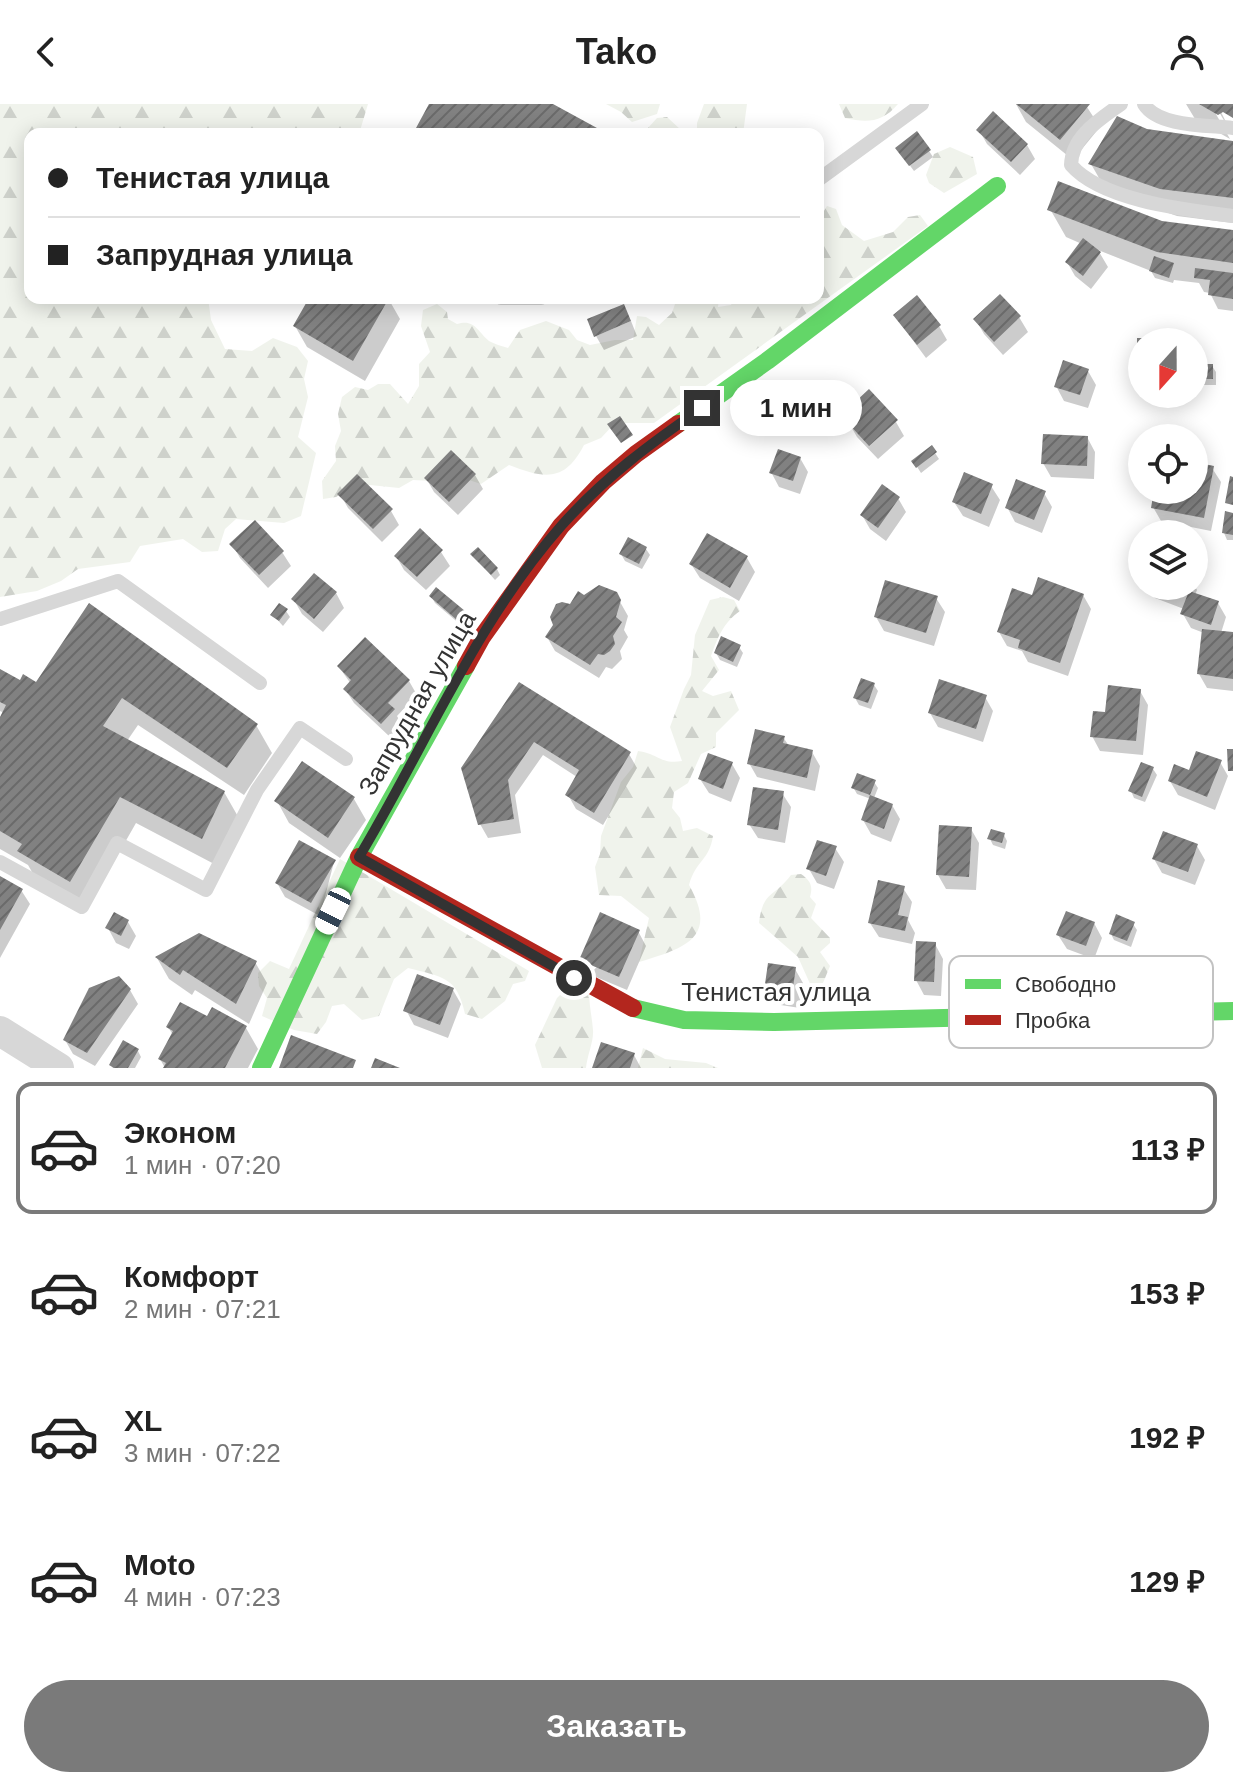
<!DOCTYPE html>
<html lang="ru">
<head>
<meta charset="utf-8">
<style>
  :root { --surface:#fff; --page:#f2f2f2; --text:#222; --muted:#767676; --line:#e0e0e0; --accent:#7a7a7a }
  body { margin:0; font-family:Helvetica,sans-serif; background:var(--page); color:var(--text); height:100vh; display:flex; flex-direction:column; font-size:30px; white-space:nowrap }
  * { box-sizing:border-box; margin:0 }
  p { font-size:26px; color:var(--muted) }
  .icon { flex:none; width:44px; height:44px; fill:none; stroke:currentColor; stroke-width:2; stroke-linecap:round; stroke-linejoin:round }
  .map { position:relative; height:964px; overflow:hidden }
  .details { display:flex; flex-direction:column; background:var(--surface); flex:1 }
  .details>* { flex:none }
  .guide { position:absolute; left:24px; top:24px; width:800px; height:176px; border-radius:16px; box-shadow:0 4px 20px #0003; display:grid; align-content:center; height:176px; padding:0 24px; background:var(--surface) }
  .needle { width:52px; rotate:201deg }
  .fabs { position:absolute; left:1128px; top:224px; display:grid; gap:16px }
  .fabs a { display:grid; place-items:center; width:80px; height:80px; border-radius:50%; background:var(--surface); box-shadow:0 4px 20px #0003; font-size:40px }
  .end { position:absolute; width:36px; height:36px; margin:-18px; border:10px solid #333; background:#fff; box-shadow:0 0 0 4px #fff }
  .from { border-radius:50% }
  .bubble { position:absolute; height:56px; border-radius:28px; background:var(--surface); box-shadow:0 4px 20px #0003; font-size:26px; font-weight:700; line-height:56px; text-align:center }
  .car { position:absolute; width:24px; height:48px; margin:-24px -12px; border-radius:10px; box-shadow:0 0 6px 2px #0007; background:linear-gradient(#fff 24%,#345 0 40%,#fff 0 76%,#345 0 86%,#fff 0) }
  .guide b { display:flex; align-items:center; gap:28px; height:76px; font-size:30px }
  .guide b+b { border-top:2px solid var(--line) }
  .guide i { width:20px; height:20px; background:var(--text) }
  ul { padding:14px 0 0; list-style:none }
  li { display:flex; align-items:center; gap:24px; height:132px; margin:0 16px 12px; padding:0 8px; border:4px solid transparent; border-radius:16px }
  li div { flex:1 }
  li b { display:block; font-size:30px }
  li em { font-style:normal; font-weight:700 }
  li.current { border-color:var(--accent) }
  li>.icon { width:72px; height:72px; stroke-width:1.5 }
  .button { display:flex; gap:16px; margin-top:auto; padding:16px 24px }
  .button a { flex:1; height:92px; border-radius:48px; background:var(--accent); color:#fff; font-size:32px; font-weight:700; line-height:92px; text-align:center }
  header { display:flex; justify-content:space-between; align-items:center; height:104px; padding:0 24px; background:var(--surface); font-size:36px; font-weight:700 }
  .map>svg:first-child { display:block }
  .forest { fill:url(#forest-firs) }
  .shadow { fill:#0003 }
  .building { fill:url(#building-hatch) }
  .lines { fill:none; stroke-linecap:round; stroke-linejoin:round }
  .lane { stroke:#d7d7d7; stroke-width:14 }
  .street { stroke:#d7d7d7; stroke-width:30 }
  .fast { stroke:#63d668; stroke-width:18 }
  .jam { stroke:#b3261e; stroke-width:18 }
  .route { stroke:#333; stroke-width:10 }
  .labels { text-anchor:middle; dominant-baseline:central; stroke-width:8; stroke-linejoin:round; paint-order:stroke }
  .street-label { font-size:26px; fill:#333; stroke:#fff }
  .key { fill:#fff; stroke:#c2c2c2; stroke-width:2 }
  .key-label { font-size:22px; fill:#333 }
</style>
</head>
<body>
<header><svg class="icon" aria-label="back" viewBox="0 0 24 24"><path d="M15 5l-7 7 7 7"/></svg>Tako<svg class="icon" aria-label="person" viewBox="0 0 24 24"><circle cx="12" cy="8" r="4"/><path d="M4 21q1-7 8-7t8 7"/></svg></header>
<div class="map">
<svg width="1233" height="964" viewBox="0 0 1233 964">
  <defs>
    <pattern id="forest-firs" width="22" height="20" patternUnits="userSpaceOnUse" patternTransform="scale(2)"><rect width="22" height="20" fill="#f0f3ec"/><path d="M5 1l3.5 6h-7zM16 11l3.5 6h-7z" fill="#ced1cb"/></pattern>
    <pattern id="building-hatch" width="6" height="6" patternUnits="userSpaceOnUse" patternTransform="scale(2)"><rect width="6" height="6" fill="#818181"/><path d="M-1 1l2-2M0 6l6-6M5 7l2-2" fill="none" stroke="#6a6a6a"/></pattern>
  </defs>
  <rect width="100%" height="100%" fill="#fff"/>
  <path class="forest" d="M0,0H368L359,30H30V194H208L211,216L225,245L252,247L273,234L297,243L308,257L304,275L308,293L298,333L316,349L301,412L284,419L236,415L225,425L218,447L202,448L183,435L140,442L130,458L78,465L61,477L37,487L0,493Z
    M606,0H660L657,10L632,18L621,8Z
    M704,0H747L743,30H697V19Z
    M839,0H898C882,19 867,19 845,14Z
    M667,13L681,26L679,30H649L648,24L657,14Z
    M950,43L973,53L977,70L944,89L929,79L926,71L934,50Z
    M827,102L836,105L842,121L864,137L893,128L908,113L920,111L928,122L654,319H615L601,334L584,341C565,378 545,375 509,361L481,380L442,367L432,377L413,376L399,384L370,381L351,384L336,393L323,395L322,377L336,357L335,342L341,327L338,310L342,293L355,283L368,286L378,280H390L408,300L419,282V260L430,248L421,222L423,206L437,200L447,208L448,215L457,220C475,215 477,227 489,237C494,240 502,242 508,244L520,226L546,217L569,226L577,236L590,241L615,236H633L637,212L646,213L659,221L672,209L677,194H719L718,203L731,201L734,194H818V167L822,164C821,142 827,137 819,115Z
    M723,493L734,496L740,507C723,519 718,533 711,552L719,566L702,587L713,592L731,587L739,606L716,629V643L701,650L688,679L674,688L672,704L680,714L683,727L697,724L713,732C709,757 696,756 689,781C719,834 685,844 639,858L649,814L621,792L599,791L595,763L600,750L601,732L621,678L633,663L638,647C657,649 661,661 682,657L670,623L684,585L691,571L695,531L710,496Z
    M340,755L529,867L525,877L513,880L505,897L482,915L465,910C457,872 442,873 408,864L394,875L379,912L362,916L344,900L332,902L326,918L317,930L294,926L262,912L267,894L259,882L258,869L270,857L289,865Z
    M801,770C811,777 813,782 810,793L816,800L811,814L830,834V839L820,848L830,862L823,879L811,882L798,853L759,819C763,786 774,794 791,771Z
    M570,881L589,887C589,901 592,913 593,926C594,937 587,952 586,964H542L535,941L557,894Z
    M643,944L665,955L706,959L718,964H638Z"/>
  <path class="shadow" d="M1016,0H1085L1100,23L1073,56L1026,18Z
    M1186,0H1217L1233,32L1215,1L1212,3L1230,35L1195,15Z
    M979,26L1027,41L1035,55L1020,71L987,40Z
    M1147,27L1233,39V119L1177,112L1107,88L1091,60Z
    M929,47L933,53L914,67L902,51Z
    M1050,105L1233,128V207L1218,205L1210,189L1204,188L1199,179L1174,176L1173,179L1155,174L1151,167L1098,146L1108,163L1091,185L1075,172L1067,158L1082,140L1066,133Z
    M311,194H388L400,215L365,277L307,243L295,222Z
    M895,212L939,222L947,236L926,254Z
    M1019,213L1028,228L1003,251L984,230L976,216Z
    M631,217L637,232L604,246L596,232Z
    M1212,262L1216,268V281H1198L1194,275Z
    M1088,267L1096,281L1088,304L1064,297L1056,282Z
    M856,300L896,318L904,332L878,355L857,333L849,319L861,308Z
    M1087,333L1095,348L1094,375L1051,373L1043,359Z
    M935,349L939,355L921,369L914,358Z
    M800,354L808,368L800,390L779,383L771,368Z
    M1194,360L1212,364L1221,378L1211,427L1161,417L1153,403L1156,386H1194Z
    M475,371L483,385L458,411L434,388L426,374Z
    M991,382L1000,396L989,423L963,412L954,398Z
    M1044,389L1052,403L1042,429L1015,418L1007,403Z
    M340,390L391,407L399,421L382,438L348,404Z
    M898,394L906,408L886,437L870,425L862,411Z
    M1233,411V436H1227L1224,429Z
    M708,431L747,454L755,468L739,497L700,474L691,460Z
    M232,440L282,448L291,462L268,484L240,454Z
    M646,445L650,451L642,465L625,457L621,450Z
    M441,448L450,462L426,486L404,466L396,452Z
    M473,451L497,465L500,471L495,476Z
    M315,471L336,489L344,504L323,528L302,510L294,496Z
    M1194,480L1197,486L1195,491L1218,499L1226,513L1221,529L1233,530V587L1207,584L1199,570L1204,529L1191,524L1183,510L1184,505L1155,494L1148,482Z
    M615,489L628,512L624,526L628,533L620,547L622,555L612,565L606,563L599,574L555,547L547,533L570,503L585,494Z
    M1083,491L1091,505L1068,572L1028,558L1022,547L1007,542L999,528L1033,493Z
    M431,492L463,508L467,515L461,521L435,499Z
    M936,494L945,508L934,542L884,527L876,513Z
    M90,502L256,621L272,649L244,691L138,621L127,637L224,688L240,716L218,762L136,719L87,805L36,775L28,761L0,745V617L4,609L0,607V567L21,579L36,581Z
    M286,507L290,513L283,522L273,511Z
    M739,543L743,549L737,563L720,556L716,549Z
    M339,563L409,577L417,591L397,612L402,621L390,633L354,599L345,585L351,580Z
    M519,581L629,650L637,664L603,721L576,705L568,691L577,673L543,651L515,691L521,729L488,734L480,720Z
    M874,581L878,587L871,605L859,601L855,594Z
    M1140,587L1148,601L1143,651L1100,647L1092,632Z
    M985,593L993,607L983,638L938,623L930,609Z
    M783,633L789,642L812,648L820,662L815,687L757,673L749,659Z
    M1220,658L1228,672L1215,706L1178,691L1170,677Z
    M732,660L740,674L731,698L709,689L700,675Z
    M1153,665L1157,671L1145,698L1134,694L1131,687Z
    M874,678L878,684L874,694L892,701L900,715L891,738L871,730L863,716L871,695L857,690L853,683Z
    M782,689L791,703L785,739L758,734L749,720Z
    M354,695L366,716L340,754L289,719L277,697Z
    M971,725L979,739L976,786L946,785L938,771Z
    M1004,731L1007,737L1005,745L993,741L990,735Z
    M1197,742L1205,756L1195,781L1162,769L1154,755Z
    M835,744L844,758L834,785L817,779L809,765Z
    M334,758L320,812L285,793L277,779Z
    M0,775L21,786L30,800L0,854Z
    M903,784L912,798L908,816L915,829L912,840L879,833L870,819Z
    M128,818L136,832L129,845L116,839L108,824Z
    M1094,819L1102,834L1094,855L1067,845L1058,831Z
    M1133,820L1137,826L1131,843L1114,836L1111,830Z
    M638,827L646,842L627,886L589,870Z
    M935,840L943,855L941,892L924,891L916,876Z
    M157,854L255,858L267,879L249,920L195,886L192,891L169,875Z
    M795,865L803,879L800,904L774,900L766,886Z
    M130,886L138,900L95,962L73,950L65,936Z
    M453,886L461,900L448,934L414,921L406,906Z
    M208,915L246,924L258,945L248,964H165L160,955L173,931L168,923Z
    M138,947L141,953L135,964H113L111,961Z
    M634,951L641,964H594Z"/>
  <path class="building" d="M429,0H553L608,30H427L416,24Z
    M1016,0H1090L1060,36Z
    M1199,0H1233V14L1223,8L1218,11Z
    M993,7L1028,40L1011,58L976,26Z
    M1117,12L1147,25L1233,37V94L1160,85L1088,60Z
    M917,27L931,46L909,62L895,44Z
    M1058,77L1162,117L1233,126V159L1157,148L1047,106Z
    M1083,134L1101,148L1083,172L1065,158Z
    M1154,152L1174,159L1169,174L1149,167Z
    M1195,164L1233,169V195L1208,191L1210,176L1194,174Z
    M1000,190L1021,212L994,238L973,215Z
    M917,191L941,221L917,241L893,211Z
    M309,194H389L353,257L293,222Z
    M624,200L631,217L594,233L587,215Z
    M1137,234H1151V238H1142V249H1137Z
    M1063,256L1089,265L1080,291L1054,283Z
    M1194,260H1213V275H1194Z
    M869,285L898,316L869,342L847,318L860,306L854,299Z
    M620,312L633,331L621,339L607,320Z
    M1043,330L1088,332L1087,362L1041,360Z
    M932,341L937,348L916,364L911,357Z
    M778,345L801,353L793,377L769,369Z
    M451,346L476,370L449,398L424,374Z
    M1194,358L1214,362L1204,414L1151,404L1154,386H1194Z
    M964,368L993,380L981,410L952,398Z
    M357,370L393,405L373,425L337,390Z
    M1230,372L1233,373V401L1225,399Z
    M1016,375L1046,387L1034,416L1005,404Z
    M882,380L900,393L878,424L860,411Z
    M1225,407L1233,409V431L1222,429Z
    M255,416L284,447L259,471L229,440Z
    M420,424L443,446L417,473L394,452Z
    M707,429L748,452L730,484L689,460Z
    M628,433L647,443L639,460L619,450Z
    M478,443L498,464L491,471L470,450Z
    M314,469L337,488L314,515L291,495Z
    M1038,473L1084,490L1060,559L1018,544L1020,536L997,528L1012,484L1032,491Z
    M885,476L938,492L926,529L874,513Z
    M599,481L617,488L621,496L616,513L622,518L613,532L615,540L610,547L604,551L598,550L590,561L545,533L553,521L550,513L556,500L562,498L570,500L578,487L584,491Z
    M1150,482H1185L1181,494Z
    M436,483L465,507L457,516L429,492Z
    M1189,487L1219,497L1211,521L1180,510Z
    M89,499L258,620L227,664L122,594L103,622L225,687L202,735L120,693L70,778L17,747L22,740L0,727V613L6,601L0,598V565L20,576L23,570L36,578Z
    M279,499L288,505L279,517L270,511Z
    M1202,525L1233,528V575L1197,570Z
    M721,532L741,541L733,558L714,549Z
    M365,533L410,576L388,599L395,605L381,620L343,585L351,576L337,562Z
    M861,574L875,579L868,599L853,594Z
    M939,575L987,591L976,625L928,609Z
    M519,578L631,648L594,709L565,691L579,666L534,638L508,676L514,715L478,721L461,664Z
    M1108,581L1141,585L1136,637L1090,633L1093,607L1105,608Z
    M755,625L785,632L783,639L813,646L807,674L747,660Z
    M1227,645H1233V667H1228Z
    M1196,647L1222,656L1207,693L1168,677L1174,660L1189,666Z
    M708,649L733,658L723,685L698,675Z
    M302,657L355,693L328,734L274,697Z
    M1141,658L1154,663L1142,693L1128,687Z
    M857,669L876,676L870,691L851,684Z
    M753,683L784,687L778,726L747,721Z
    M870,691L893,700L884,725L861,716Z
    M939,721L972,723L969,773L936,771Z
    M991,725L1005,729L1002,739L987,735Z
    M1163,727L1198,740L1188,768L1152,755Z
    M299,736L336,756L311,799L275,779Z
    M817,736L837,742L826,772L806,765Z
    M0,772L23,785L0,826Z
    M878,776L905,782L898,811L908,813L905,827L868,819Z
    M1066,807L1095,818L1086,842L1056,831Z
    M114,808L129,816L121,832L105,824Z
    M600,808L640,826L619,873L579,856Z
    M1116,810L1135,818L1127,837L1109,830Z
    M199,829L257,857L236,900L183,866L180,871L155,853Z
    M916,837L936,838L934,878L914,877Z
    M768,859L796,863L792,890L764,887Z
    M417,870L454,884L440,921L403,907Z
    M119,872L131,885L87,949L63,936L89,884Z
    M180,898L207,912L212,903L247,922L225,964H163L166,959L158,955L173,927L166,923Z
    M291,931L356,956L353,964H279Z
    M123,936L139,945L128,964H114L109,961Z
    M601,938L635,949L630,964H592Z
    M375,954L400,964H371Z"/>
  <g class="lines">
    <path class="lane" d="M1121,0C1099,16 1072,32 1071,61C1102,97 1187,106 1233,112
      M1144,0C1158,23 1208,21 1233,24
      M818,76L922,0
      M501,194H541
      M0,515L118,477L260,579
      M0,758L82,803L117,739L206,786L257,686L300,624L346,655"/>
    <path class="street" d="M0,927L59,964"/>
    <path class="fast" d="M678,320L767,257L997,82
      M633,904L684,916L774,918L1233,907
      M261,964L359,753L466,562"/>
    <path class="jam" d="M466,562L482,533L561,422L603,378L636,350L678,320
      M359,753L633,904"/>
  </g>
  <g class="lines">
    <path class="route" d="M574,874L359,753C425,643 476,518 562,421C604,374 651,339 702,304"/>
  </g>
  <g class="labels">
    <g class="street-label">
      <text transform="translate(417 599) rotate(-60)">Запрудная улица</text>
      <text x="776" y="888">Тенистая улица</text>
    </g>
  </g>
  <rect x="949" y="852" width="264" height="92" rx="12" class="key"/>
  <rect x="965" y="875" width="36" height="10" fill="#63d668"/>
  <rect x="965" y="911" width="36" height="10" fill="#b3261e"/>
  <g class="key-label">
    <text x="1015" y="888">Свободно</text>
    <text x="1015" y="924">Пробка</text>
  </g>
</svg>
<div class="fabs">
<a><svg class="needle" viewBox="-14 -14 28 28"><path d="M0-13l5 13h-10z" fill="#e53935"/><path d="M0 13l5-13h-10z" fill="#767676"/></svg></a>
<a><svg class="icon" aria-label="locate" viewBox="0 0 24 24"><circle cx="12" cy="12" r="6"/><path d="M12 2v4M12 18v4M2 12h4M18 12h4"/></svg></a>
<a><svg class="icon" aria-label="layers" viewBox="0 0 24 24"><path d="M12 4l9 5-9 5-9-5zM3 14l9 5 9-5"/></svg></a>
</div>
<i class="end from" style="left:574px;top:874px"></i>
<i class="end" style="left:702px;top:304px"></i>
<div class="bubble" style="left:730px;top:276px;width:132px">1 мин</div>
<i class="car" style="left:333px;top:807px;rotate:206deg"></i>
<div class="guide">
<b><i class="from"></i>Тенистая улица</b>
<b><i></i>Запрудная улица</b>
</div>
</div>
<section class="details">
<ul>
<li class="current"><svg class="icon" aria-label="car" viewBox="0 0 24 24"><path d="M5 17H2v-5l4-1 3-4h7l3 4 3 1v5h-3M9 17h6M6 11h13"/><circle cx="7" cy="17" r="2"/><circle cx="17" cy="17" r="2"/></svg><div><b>Эконом</b><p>1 мин · 07:20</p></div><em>113 ₽</em></li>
<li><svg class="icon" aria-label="car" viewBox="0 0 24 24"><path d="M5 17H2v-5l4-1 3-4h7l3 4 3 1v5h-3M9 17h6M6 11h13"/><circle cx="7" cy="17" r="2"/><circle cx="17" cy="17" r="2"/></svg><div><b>Комфорт</b><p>2 мин · 07:21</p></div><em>153 ₽</em></li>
<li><svg class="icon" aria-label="car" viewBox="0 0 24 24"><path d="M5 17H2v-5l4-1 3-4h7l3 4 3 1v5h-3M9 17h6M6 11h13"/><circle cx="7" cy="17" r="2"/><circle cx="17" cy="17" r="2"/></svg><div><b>XL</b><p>3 мин · 07:22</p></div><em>192 ₽</em></li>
<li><svg class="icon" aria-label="car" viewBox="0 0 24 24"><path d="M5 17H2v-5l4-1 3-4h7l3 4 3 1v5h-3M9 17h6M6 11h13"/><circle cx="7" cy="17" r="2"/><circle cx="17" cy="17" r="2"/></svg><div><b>Moto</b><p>4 мин · 07:23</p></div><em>129 ₽</em></li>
</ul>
<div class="button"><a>Заказать</a></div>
</section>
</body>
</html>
